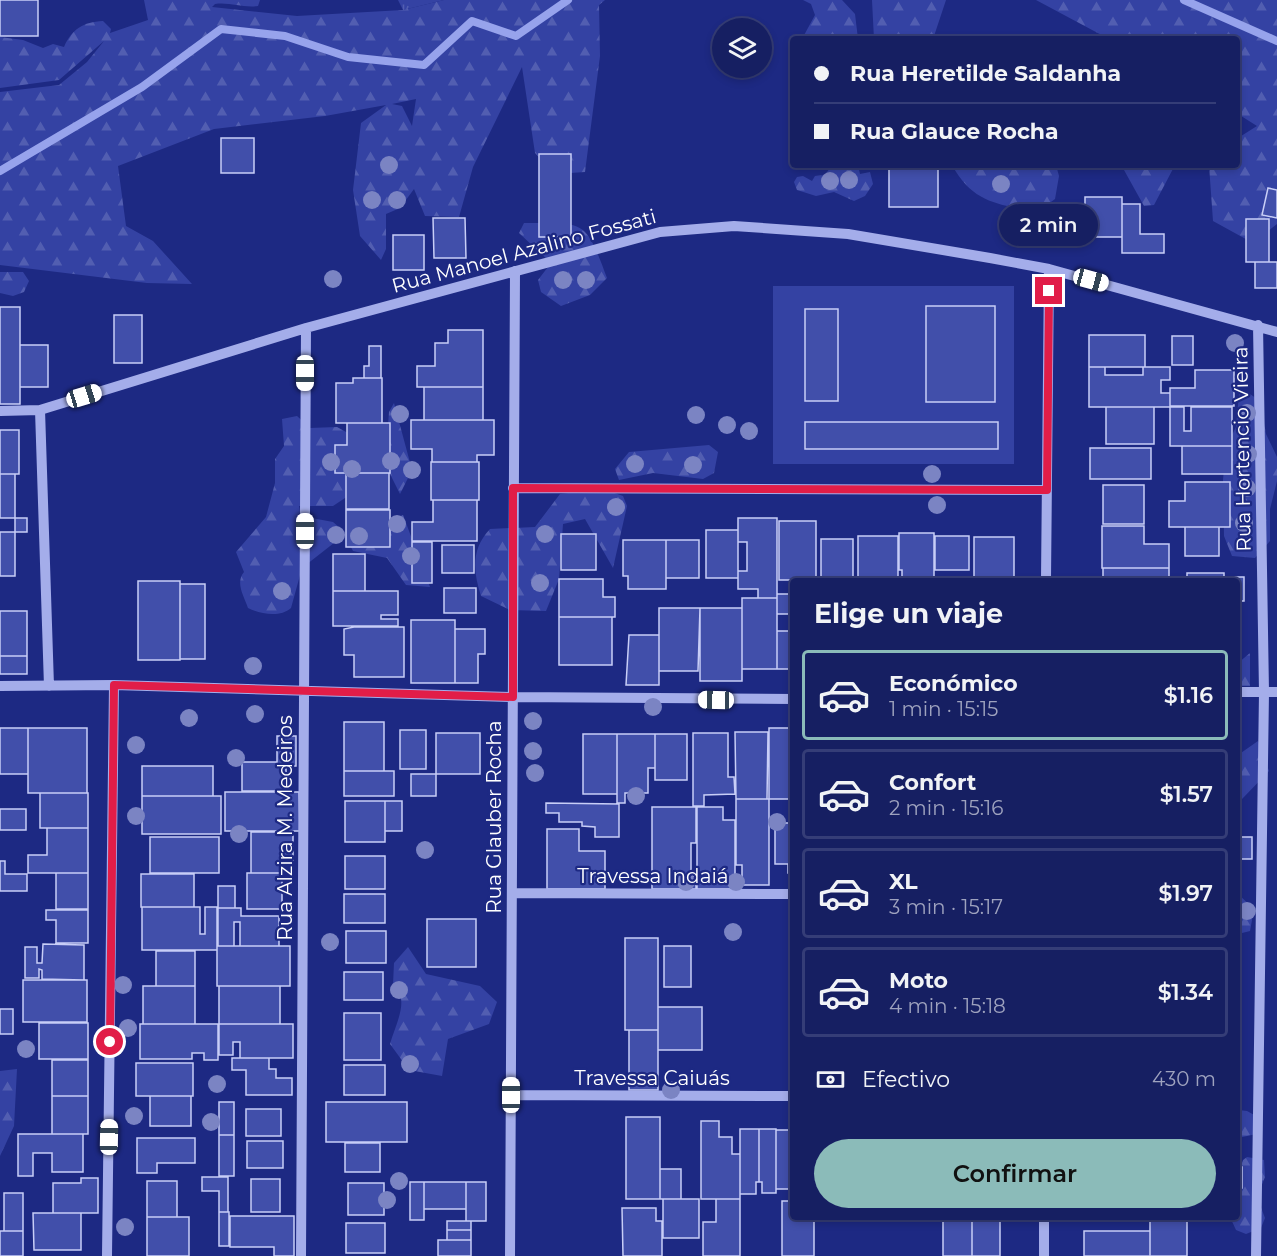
<!DOCTYPE html>
<html lang="es">
<head>
<meta charset="utf-8">
<style>
  :root { --surface:#161f62; --page:#232c6b; --text:#f1f3f6; --muted:#9ea2be; --line:#353d77; --accent:#8bbbb9 }
  body { margin:0; font-family:Montserrat,sans-serif; background:var(--page); color:var(--text); height:100vh; display:flex; flex-direction:column; font-size:22px; white-space:nowrap }
  * { box-sizing:border-box; margin:0 }
  p { font-size:20px; color:var(--muted) }
  .icon { flex:none; width:33px; height:33px; fill:none; stroke:currentColor; stroke-width:2; stroke-linecap:round; stroke-linejoin:round }
  .map { position:relative; flex:1; overflow:hidden }
  .sheet { position:absolute; left:790px; top:578px; width:450px; height:642px; display:flex; flex-direction:column; background:var(--surface); border-radius:6px; box-shadow:0 3px 9px #0003,0 0 0 2px var(--line) }
  .sheet>* { flex:none }
  .top-card { position:absolute; left:790px; top:36px; width:450px; height:132px; border-radius:6px; box-shadow:0 3px 9px #0003,0 0 0 2px var(--line); display:grid; align-content:center; height:132px; padding:0 24px; background:var(--surface) }
  .buttons { position:absolute; left:712px; top:18px; display:grid; gap:12px }
  .buttons a { display:grid; place-items:center; width:60px; height:60px; border-radius:50%; background:var(--surface); box-shadow:0 3px 9px #0003,0 0 0 2px var(--line); font-size:30px }
  .end { position:absolute; width:27px; height:27px; margin:-14px; border:8px solid #e11d48; background:#fff; box-shadow:0 0 0 3px #fff }
  .from { border-radius:50% }
  .bubble { position:absolute; height:42px; border-radius:21px; background:var(--surface); box-shadow:0 3px 9px #0003,0 0 0 2px var(--line); font-size:20px; font-weight:600; line-height:42px; text-align:center }
  .car { position:absolute; width:18px; height:36px; margin:-18px -9px; border-radius:8px; box-shadow:0 0 4px 2px #0007; background:linear-gradient(#fff 24%,#345 0 40%,#fff 0 76%,#345 0 86%,#fff 0) }
  .top-card b { display:flex; align-items:center; gap:21px; height:57px; font-size:22px }
  .top-card b+b { border-top:2px solid var(--line) }
  .top-card i { width:15px; height:15px; background:var(--text) }
  ul { padding:0; list-style:none }
  li { display:flex; align-items:center; gap:18px; height:90px; margin:0 12px 9px; padding:0 12px; border:3px solid var(--line); border-radius:6px }
  li div { flex:1 }
  li b { display:block; font-size:22px }
  li em { font-style:normal; font-weight:600 }
  li.current { border-color:var(--accent) }
  li>.icon { width:54px; height:54px; stroke-width:1.5 }
  h2 { padding:0 24px; font-size:27px; line-height:72px }
  .pay { display:flex; align-items:center; gap:15px; height:66px; padding:0 24px; font-size:22px }
  .pay p { margin-inline-start:auto }
  .button { display:flex; gap:12px; margin-top:auto; padding:12px 24px }
  .button a { flex:1; height:69px; border-radius:36px; background:var(--accent); color:#111; font-size:24px; font-weight:600; line-height:69px; text-align:center }
  .map>svg:first-child { display:block }
  .grass { fill:url(#grass-tufts) }
  .forest { fill:url(#forest-firs); fill-rule:evenodd }
  .garden { fill:#3442a3 }
  .lines { fill:none; stroke-linecap:round; stroke-linejoin:round }
  .stream { stroke:#97a3ec; stroke-width:8 }
  .building { fill:#414faa; stroke:#c8cef7; stroke-width:1.5 }
  .minor { stroke:#a4adea; stroke-width:10 }
  .tree { fill:#7b84c3 }
  .route { stroke:#e11d48; stroke-width:8 }
  .labels { text-anchor:middle; dominant-baseline:central; stroke-width:4.5; stroke-linejoin:round; paint-order:stroke }
  .street-label { font-size:20px; fill:#fff; stroke:#1d2983 }
</style>
</head>
<body>
<div class="map">
<svg width="1277" height="1256" viewBox="0 0 1277 1256">
  <defs>
    <pattern id="grass-tufts" width="24" height="20" patternUnits="userSpaceOnUse" patternTransform="scale(1.5)"><rect width="24" height="20" fill="#3442a3"/><path d="M3 7l-1-3M5 7V3M7 7l1-3M15 17l-1-3M17 17v-4M19 17l1-3" fill="none" stroke="#525eb1"/></pattern>
    <pattern id="forest-firs" width="22" height="20" patternUnits="userSpaceOnUse" patternTransform="scale(1.5)"><rect width="22" height="20" fill="#3442a3"/><path d="M5 1l3.5 6h-7zM16 11l3.5 6h-7z" fill="#525eb1"/></pattern>
  </defs>
  <rect width="100%" height="100%" fill="#1d2983"/>
  <path class="grass" d="M398,0H444L403,10Z"/>
  <path class="forest" d="M144,0H260L258,6C243,8 230,2 215,4L212,7L297,16L403,10L444,0H605L599,5L600,56L585,172L555,174L535,153L522,67L473,167L459,217L425,216L414,189L400,208L386,214V249L381,260L360,236L353,190L361,123L386,105L325,116L214,129L118,166L126,226L153,241L192,284L147,283L0,265V92L59,85L87,62L104,41L59,80L0,88V37L23,40L43,48L53,44L64,47C72,29 83,22 103,21L111,29L110,33L148,20ZM416,99L412,126L402,106L392,104Z
    M803,0H842L855,14L858,39H802L815,15L811,4Z
    M872,0H946L933,39H874Z
    M1036,0H1277V224L1253,243L1213,221L1209,165H1238V138L1257,126L1238,114V39H1109Z
    M832,165H858L860,174L870,172L873,184L865,196L854,201L834,192L816,196L797,190L794,182L797,177L803,176L812,181L815,176L825,175Z
    M952,165H1056L1059,176L1055,199L1037,212C997,204 973,203 952,165Z
    M1112,165H1175L1154,205L1144,206L1124,170Z
    M524,223C586,223 585,219 607,278L590,295L561,306L541,292L538,280L551,263L519,233Z
    M0,272H23L29,281L24,292L13,296L0,293Z
    M1239,394H1250L1260,401L1266,434L1277,457V481L1270,509V541L1255,558L1232,556L1224,536L1223,480L1226,447L1236,427Z
    M394,403L412,470L400,494L385,464L389,412Z
    M297,416L310,428L337,427L357,438V490L333,506H299L301,516L333,522L340,528L339,539L302,568L291,608C280,618 260,614 248,608C244,596 235,583 244,572L236,552L266,517L275,483V459L284,446L282,419Z
    M709,445L718,452L714,473L703,479L653,473L619,480L615,469L629,452Z
    M603,489L623,496L627,506L613,568L585,519L563,524L559,579L546,611L510,610L481,596C473,571 471,549 490,529L535,527L560,494Z
    M403,515L430,587L406,585L387,558L353,551L348,541Z
    M1250,653V686H1238V663Z
    M1258,741L1269,771L1242,799L1238,798V755Z
    M1238,894L1254,909L1250,931L1238,934Z
    M408,947L426,974L480,986L497,1002L489,1024L448,1039L442,1076L409,1070L390,1044C395,1025 411,999 393,985L394,963Z
    M17,1069L14,1126L0,1156V1071Z
    M1238,1110L1247,1111L1256,1116V1134L1238,1138Z
    M1247,1157L1264,1160L1265,1177L1257,1197L1265,1218L1261,1228L1246,1234L1236,1230L1230,1217L1238,1216V1202L1242,1199V1194L1238,1191V1175L1243,1160Z"/>
  <path class="garden" d="M773,286H1014V464H773Z"/>
  <g class="lines">
    <path class="stream" d="M1184,0L1277,41
      M0,171L142,87L221,29L285,36L348,57L424,65L472,21L516,36L568,0"/>
  </g>
  <path class="building" d="M0,0H38V36H0Z
    M789,120H794V160H789Z
    M221,138H254V173H221Z
    M539,154H571V237H539Z
    M889,165H938V207H889Z
    M1088,165H1122V168H1088Z
    M1268,188L1277,190V218L1262,215Z
    M1085,197H1122V237H1085Z
    M1122,204H1140V234H1164V253H1122Z
    M433,218H465L466,258H434Z
    M1246,219H1269V262H1246Z
    M393,235H424V270H393Z
    M1255,262H1277V288H1255Z
    M926,306H995V402H926Z
    M0,307H20V404H0Z
    M805,309H838V401H805Z
    M114,315H142V363H114Z
    M448,330H483V387H417V366H435V343H448Z
    M1089,335H1145V367H1089Z
    M1172,336H1193V365H1172Z
    M20,345H48V387H20Z
    M369,346H381V378H364V366H369Z
    M1089,367H1105V375H1143V367H1170V380H1161V393H1170V407H1089Z
    M1195,370H1234V406H1170V388H1195Z
    M353,378H382V423H336V383H353Z
    M424,387H483V420H424Z
    M1106,407H1154V444H1106Z
    M1170,407H1184V431H1191V407H1232V446H1170Z
    M411,420H494V455H477V462H432V449H411Z
    M805,422H998V449H805Z
    M347,423H390V473H335V445H347Z
    M0,430H19V474H0Z
    M1182,446H1232V474H1182Z
    M1090,448H1151V479H1090Z
    M431,462H479V500H431Z
    M346,473H389V509H346Z
    M0,474H15V518H0Z
    M1185,482H1230V527H1169V501H1185Z
    M1103,485H1144V524H1103Z
    M433,500H477V541H412V522H433Z
    M346,510H390V547H346Z
    M15,518H27V532H15Z
    M738,518H777V598H758V589H738V571H747V542H738Z
    M779,521H816V580H779Z
    M1102,526H1144V544H1169V568H1102Z
    M1185,527H1219V556H1185Z
    M706,530H738V578H706Z
    M0,532H15V576H0Z
    M899,533H934V580H902V570H899Z
    M561,534H596V570H561Z
    M858,536H898V580L858,577Z
    M935,536H969V570H935Z
    M974,537H1014V578L974,580Z
    M821,539H853V577H821Z
    M623,540H666V589H628V576H623Z
    M666,540H699V578H666Z
    M412,542H432V583H412Z
    M442,545H474V573H442Z
    M333,554H365V591H333Z
    M1103,568H1169V580H1103Z
    M1187,573H1224V577H1244V601H1238V580H1187Z
    M559,579H603V597H615V617H559Z
    M138,581H180V660H138Z
    M180,584H205V659H180Z
    M444,588H476V613H444Z
    M333,591H398V615H381V619H398V626H333Z
    M777,594H794V614H777Z
    M742,598H777V669H742Z
    M659,608H700L698,671H659Z
    M700,608H742V681H700Z
    M0,611H27V656H0Z
    M559,617H612V665H559Z
    M411,620H455V683H411Z
    M354,627H404V677H354V655H344V629Z
    M455,629H485V654H478V683H455Z
    M777,631H794V669H777Z
    M629,635H659V685H626Z
    M0,656H27V674H0Z
    M344,722H384V771H344Z
    M0,728H28V774H0Z
    M28,728H87V793H28Z
    M769,728H794V776H789V799H769Z
    M400,730H426V769H400Z
    M735,732H768L767,799H736Z
    M436,733H480V774H436Z
    M693,733H728V777H734L735,794L704,795V806H693Z
    M583,734H617V794H583Z
    M617,734H655V768H648V793H625V803H617Z
    M655,734H687V780H655Z
    M277,736H296V766H286V791H242V762H277Z
    M142,766H213V796H142Z
    M344,771H394V796H344Z
    M411,774H436V796H411Z
    M225,792H299L300,831H225Z
    M40,793H88V828H40Z
    M142,796H221V834H142Z
    M736,799H769V885H742V865H736Z
    M345,801H385V842H345Z
    M385,801H402V831H385Z
    M546,803L619,804V837H595V827L582,826V822H559V813H546Z
    M652,807H696V843H691V876H696V889H652Z
    M697,807H723V820H735V889H697Z
    M0,809H26V830H0Z
    M775,823H790V826H794V873H788V864H775Z
    M47,828H88V873H28V855H47Z
    M547,829H579V851H605V889H547Z
    M251,832H293V861H282V873H251Z
    M150,837H219V873H150Z
    M1238,837H1252V859H1238Z
    M345,856H385V889H345Z
    M0,861H5V874H27V891H0Z
    M56,873H88V909H56Z
    M247,873H282V909H247Z
    M141,874H194V907H141Z
    M218,886H235V908H218Z
    M344,894H385V923H344Z
    M142,907H200V934H205V907H217V950H142Z
    M218,908H241V916H279V946H240V922H234V946H218Z
    M46,910H88V943H56V920H46Z
    M427,919H476V967H427Z
    M346,931H386V963H346Z
    M625,938H658V1030H625Z
    M43,944L84,945V980L42,979V970L39,969V978H25V947H37V963H42Z
    M217,946H290V986H217Z
    M664,946H691V987H664Z
    M156,951H195V986H156Z
    M344,972H383V1000H344Z
    M23,980H87V1022H23Z
    M143,986H195V1024H143Z
    M219,986H280V1024H219Z
    M658,1007H702V1050H658Z
    M0,1009H13V1034H0Z
    M344,1013H381V1060H344Z
    M39,1023H88V1059H39Z
    M140,1024H218V1060H204V1053H192V1059H140Z
    M219,1024H293V1058H240V1042H233V1055H219Z
    M629,1030H658V1090H629Z
    M232,1058H269V1069H276V1078H292V1095H246V1070H232Z
    M52,1060H88V1096H52Z
    M136,1063H193V1096H136Z
    M344,1065H385V1095H344Z
    M52,1096H88V1134H52Z
    M150,1096H191V1126H150Z
    M219,1102H234V1135H219Z
    M326,1102H407V1142H326Z
    M246,1109H281V1136H246Z
    M626,1117H660V1199H626Z
    M701,1121H719V1137H732V1154H740V1199H701Z
    M740,1129H759V1182H756V1194H740Z
    M759,1129H776V1193H762V1182H759Z
    M776,1130H794V1189H776Z
    M18,1134H83V1172H52V1153H33V1176H18Z
    M219,1135H234V1176H219Z
    M137,1138H195V1163H157V1173H137Z
    M247,1141H283V1168H247Z
    M345,1143H380V1172H345Z
    M1238,1167H1242V1188H1238Z
    M660,1169H681V1199H660Z
    M202,1177H228V1212H219V1191H202Z
    M81,1178H98V1213H53V1183H81Z
    M251,1179H280V1212H251Z
    M147,1181H177V1217H147Z
    M410,1182H424V1220H410Z
    M424,1182H466V1209H424Z
    M466,1182H486V1221H466Z
    M348,1183H384V1215H348Z
    M4,1193H23V1231H4Z
    M663,1199H699V1238H663Z
    M716,1199H740V1256H703V1222H716Z
    M782,1201H794V1216H814V1256H782Z
    M622,1208H656V1221H662V1256H623Z
    M219,1212H229V1246H219Z
    M33,1213H81V1250H34Z
    M230,1216H294V1256H274V1247H230Z
    M972,1216H1000V1256H972Z
    M1150,1216H1187V1256H1150Z
    M147,1217H189V1256H147Z
    M943,1219H972V1256H943Z
    M447,1221H471V1230H447Z
    M346,1223H385V1253H346Z
    M447,1230H471V1240H447Z
    M0,1231H23V1256H0Z
    M1084,1231H1150V1256H1084Z
    M438,1240H471V1256H438Z"/>
  <g class="lines">
    <path class="minor" d="M40,410L49,686
      M0,411L40,410L306,328L660,232L734,226L848,234L990,258L1049,269L1277,332
      M513,488L1047,490
      M1046,580L1049,269
      M0,686L114,685L513,697L794,699
      M1238,692H1277
      M512,893L794,894
      M511,1095L794,1096
      M107,1256L114,685
      M301,1256L306,328
      M510,1256L515,271
      M1044,1256V1216
      M1256,1256L1264,692L1258,325"/>
  </g>
  <g class="tree">
    <circle cx="389" cy="165" r="9"/>
    <circle cx="849" cy="180" r="9"/>
    <circle cx="830" cy="181" r="9"/>
    <circle cx="1001" cy="184" r="9"/>
    <circle cx="372" cy="200" r="9"/>
    <circle cx="397" cy="200" r="9"/>
    <circle cx="333" cy="279" r="9"/>
    <circle cx="563" cy="280" r="9"/>
    <circle cx="586" cy="280" r="9"/>
    <circle cx="1235" cy="343" r="9"/>
    <circle cx="1247" cy="413" r="9"/>
    <circle cx="400" cy="414" r="9"/>
    <circle cx="696" cy="415" r="9"/>
    <circle cx="727" cy="425" r="9"/>
    <circle cx="749" cy="431" r="9"/>
    <circle cx="1248" cy="454" r="9"/>
    <circle cx="391" cy="461" r="9"/>
    <circle cx="331" cy="462" r="9"/>
    <circle cx="635" cy="464" r="9"/>
    <circle cx="693" cy="465" r="9"/>
    <circle cx="352" cy="469" r="9"/>
    <circle cx="412" cy="470" r="9"/>
    <circle cx="932" cy="474" r="9"/>
    <circle cx="1247" cy="488" r="9"/>
    <circle cx="937" cy="505" r="9"/>
    <circle cx="616" cy="507" r="9"/>
    <circle cx="1244" cy="523" r="9"/>
    <circle cx="397" cy="524" r="9"/>
    <circle cx="545" cy="534" r="9"/>
    <circle cx="336" cy="535" r="9"/>
    <circle cx="359" cy="536" r="9"/>
    <circle cx="411" cy="556" r="9"/>
    <circle cx="540" cy="583" r="9"/>
    <circle cx="282" cy="591" r="9"/>
    <circle cx="253" cy="666" r="9"/>
    <circle cx="653" cy="707" r="9"/>
    <circle cx="255" cy="714" r="9"/>
    <circle cx="189" cy="718" r="9"/>
    <circle cx="533" cy="721" r="9"/>
    <circle cx="136" cy="745" r="9"/>
    <circle cx="533" cy="751" r="9"/>
    <circle cx="236" cy="758" r="9"/>
    <circle cx="535" cy="773" r="9"/>
    <circle cx="636" cy="796" r="9"/>
    <circle cx="136" cy="816" r="9"/>
    <circle cx="777" cy="822" r="9"/>
    <circle cx="239" cy="834" r="9"/>
    <circle cx="425" cy="850" r="9"/>
    <circle cx="686" cy="882" r="9"/>
    <circle cx="736" cy="882" r="9"/>
    <circle cx="1247" cy="911" r="9"/>
    <circle cx="733" cy="932" r="9"/>
    <circle cx="330" cy="942" r="9"/>
    <circle cx="123" cy="985" r="9"/>
    <circle cx="399" cy="990" r="9"/>
    <circle cx="128" cy="1028" r="9"/>
    <circle cx="26" cy="1049" r="9"/>
    <circle cx="410" cy="1064" r="9"/>
    <circle cx="217" cy="1084" r="9"/>
    <circle cx="671" cy="1090" r="9"/>
    <circle cx="134" cy="1116" r="9"/>
    <circle cx="211" cy="1122" r="9"/>
    <circle cx="399" cy="1181" r="9"/>
    <circle cx="387" cy="1200" r="9"/>
    <circle cx="125" cy="1227" r="9"/>
  </g>
  <g class="lines">
    <path class="route" d="M110,1042L114,685L513,697V488L1047,490L1049,291"/>
  </g>
  <g class="labels">
    <g class="street-label">
      <text transform="translate(524 251) rotate(-15)">Rua Manoel Azalino Fossati</text>
      <text transform="translate(1242 449) rotate(-91)">Rua Hortencio Vieira</text>
      <text transform="translate(494 817) rotate(-90)">Rua Glauber Rocha</text>
      <text transform="translate(285 828) rotate(-90)">Rua Alzira M. Medeiros</text>
      <text x="653" y="876">Travessa Indaiá</text>
      <text x="652" y="1078">Travessa Caiuás</text>
    </g>
  </g>
</svg>
<div class="buttons">
<a><svg class="icon" aria-label="layers" viewBox="0 0 24 24"><path d="M12 4l9 5-9 5-9-5zM3 14l9 5 9-5"/></svg></a>
</div>
<i class="end from" style="left:110px;top:1042px"></i>
<i class="end" style="left:1049px;top:291px"></i>
<div class="bubble" style="left:999px;top:204px;width:99px">2 min</div>
<i class="car" style="left:1091px;top:280px;rotate:105deg"></i>
<i class="car" style="left:305px;top:373px;rotate:180deg"></i>
<i class="car" style="left:84px;top:396px;rotate:73deg"></i>
<i class="car" style="left:305px;top:531px;rotate:0deg"></i>
<i class="car" style="left:716px;top:700px;rotate:271deg"></i>
<i class="car" style="left:511px;top:1095px;rotate:0deg"></i>
<i class="car" style="left:109px;top:1137px;rotate:1deg"></i>
<div class="top-card">
<b><i class="from"></i>Rua Heretilde Saldanha</b>
<b><i></i>Rua Glauce Rocha</b>
</div>
<section class="sheet">
<h2>Elige un viaje</h2>
<ul>
<li class="current"><svg class="icon" aria-label="car" viewBox="0 0 24 24"><path d="M5 17H2v-5l4-1 3-4h7l3 4 3 1v5h-3M9 17h6M6 11h13"/><circle cx="7" cy="17" r="2"/><circle cx="17" cy="17" r="2"/></svg><div><b>Económico</b><p>1 min · 15:15</p></div><em>$1.16</em></li>
<li><svg class="icon" aria-label="car" viewBox="0 0 24 24"><path d="M5 17H2v-5l4-1 3-4h7l3 4 3 1v5h-3M9 17h6M6 11h13"/><circle cx="7" cy="17" r="2"/><circle cx="17" cy="17" r="2"/></svg><div><b>Confort</b><p>2 min · 15:16</p></div><em>$1.57</em></li>
<li><svg class="icon" aria-label="car" viewBox="0 0 24 24"><path d="M5 17H2v-5l4-1 3-4h7l3 4 3 1v5h-3M9 17h6M6 11h13"/><circle cx="7" cy="17" r="2"/><circle cx="17" cy="17" r="2"/></svg><div><b>XL</b><p>3 min · 15:17</p></div><em>$1.97</em></li>
<li><svg class="icon" aria-label="car" viewBox="0 0 24 24"><path d="M5 17H2v-5l4-1 3-4h7l3 4 3 1v5h-3M9 17h6M6 11h13"/><circle cx="7" cy="17" r="2"/><circle cx="17" cy="17" r="2"/></svg><div><b>Moto</b><p>4 min · 15:18</p></div><em>$1.34</em></li>
</ul>
<div class="pay"><svg class="icon" aria-label="cash" viewBox="0 0 24 24"><path d="M3 7h18v10H3z"/><circle cx="12" cy="12" r="2"/></svg>Efectivo<p>430 m</p></div>
<div class="button"><a>Confirmar</a></div>
</section>
</div>
</body>
</html>
